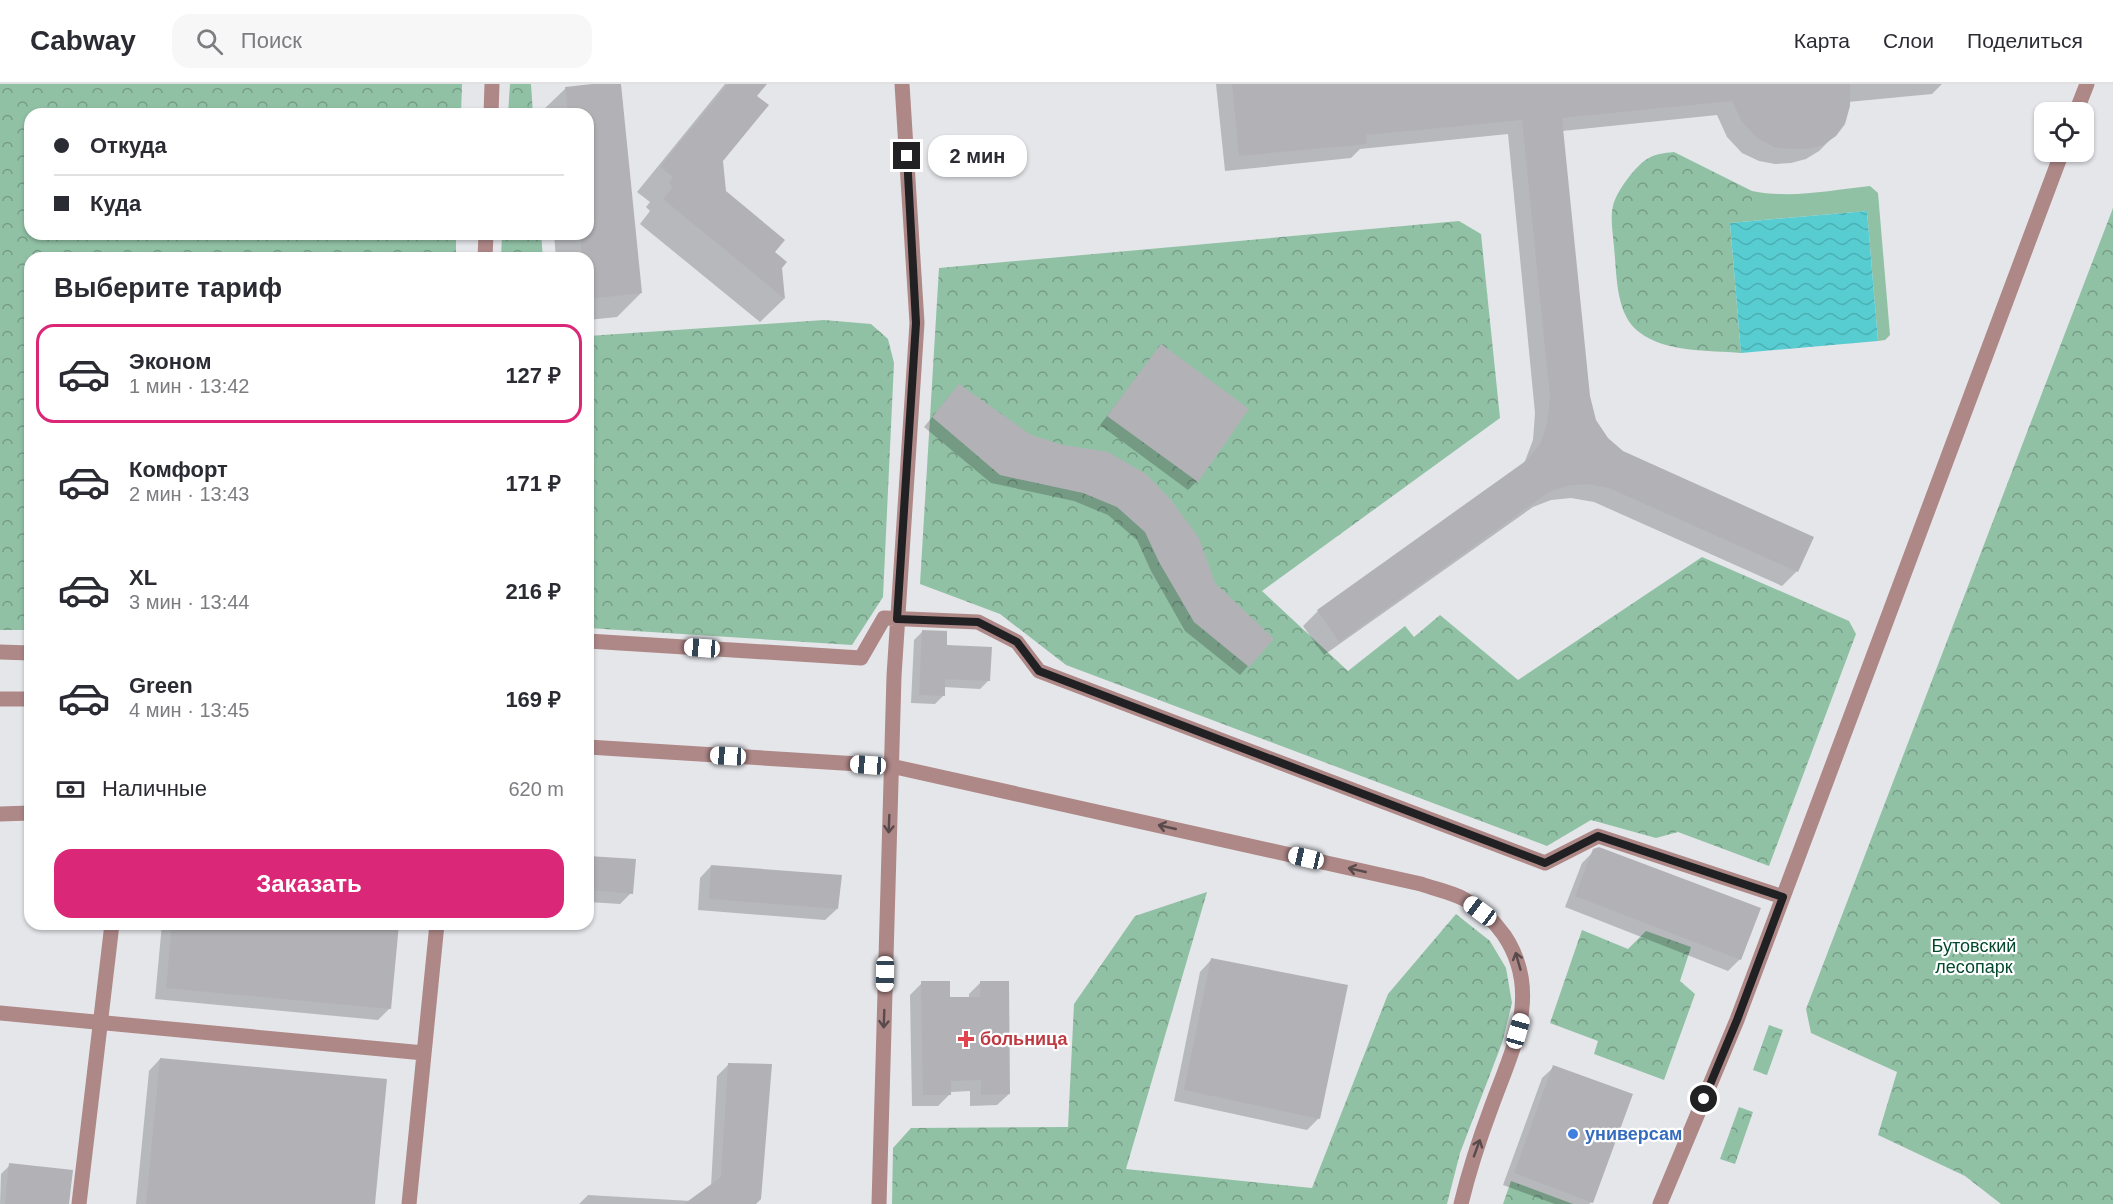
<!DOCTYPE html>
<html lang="ru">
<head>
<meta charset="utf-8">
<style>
  :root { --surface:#fff; --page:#f7f7f7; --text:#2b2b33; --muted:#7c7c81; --line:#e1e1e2; --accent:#db2777 }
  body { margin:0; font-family:Arial,sans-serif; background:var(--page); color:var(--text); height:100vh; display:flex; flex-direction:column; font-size:22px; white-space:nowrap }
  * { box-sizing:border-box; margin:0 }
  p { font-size:20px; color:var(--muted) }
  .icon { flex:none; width:33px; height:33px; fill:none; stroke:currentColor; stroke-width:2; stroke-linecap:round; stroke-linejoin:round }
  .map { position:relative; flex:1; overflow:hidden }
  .side { position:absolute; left:24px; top:168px; width:570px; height:678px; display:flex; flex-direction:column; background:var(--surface); border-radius:18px; box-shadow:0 2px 4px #0004 }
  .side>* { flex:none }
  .guide { position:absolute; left:24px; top:24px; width:570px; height:132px; border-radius:18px; box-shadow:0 2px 4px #0004; display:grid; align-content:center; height:132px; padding:0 30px; background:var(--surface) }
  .tools { position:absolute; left:2034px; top:18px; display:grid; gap:12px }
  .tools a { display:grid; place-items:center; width:60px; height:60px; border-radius:12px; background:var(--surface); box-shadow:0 2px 4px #0004; font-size:30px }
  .end { position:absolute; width:27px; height:27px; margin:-14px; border:8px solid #212123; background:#fff; box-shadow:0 0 0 3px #fff }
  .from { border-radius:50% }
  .bubble { position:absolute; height:42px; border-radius:18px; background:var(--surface); box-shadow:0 2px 4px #0004; font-size:20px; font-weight:600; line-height:42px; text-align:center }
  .car { position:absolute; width:18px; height:36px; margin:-18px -9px; border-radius:8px; box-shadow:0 0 4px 2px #0007; background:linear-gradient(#fff 24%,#345 0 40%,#fff 0 76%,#345 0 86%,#fff 0) }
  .guide b { display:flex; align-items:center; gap:21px; height:57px; font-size:22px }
  .guide b+b { border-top:2px solid var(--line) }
  .guide i { width:15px; height:15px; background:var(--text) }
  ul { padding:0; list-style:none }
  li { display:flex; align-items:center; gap:18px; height:99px; margin:0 12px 9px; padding:0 18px; border:3px solid transparent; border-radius:18px }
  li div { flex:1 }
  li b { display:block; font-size:22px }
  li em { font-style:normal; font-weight:600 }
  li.selected { border-color:var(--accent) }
  li>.icon { width:54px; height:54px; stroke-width:1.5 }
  h2 { padding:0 30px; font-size:27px; line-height:72px }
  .pay { display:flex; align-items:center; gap:15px; height:66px; padding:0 30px; font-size:22px }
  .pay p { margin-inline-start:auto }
  .action { display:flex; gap:12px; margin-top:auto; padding:12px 30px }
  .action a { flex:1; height:69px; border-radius:18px; background:var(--accent); color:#fff; font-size:24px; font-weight:600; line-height:69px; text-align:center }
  header { display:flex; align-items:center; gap:36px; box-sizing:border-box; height:84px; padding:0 30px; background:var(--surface); border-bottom:2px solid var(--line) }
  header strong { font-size:28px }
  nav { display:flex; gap:33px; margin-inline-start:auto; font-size:21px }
  .search { width:420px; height:54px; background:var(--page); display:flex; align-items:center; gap:15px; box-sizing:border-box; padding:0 21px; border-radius:18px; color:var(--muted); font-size:22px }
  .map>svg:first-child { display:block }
  .green { fill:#91c1a5 }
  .forest { fill:url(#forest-crowns) }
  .water { fill:url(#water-waves) }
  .shadow { fill:#0003 }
  .building { fill:#b2b2b6 }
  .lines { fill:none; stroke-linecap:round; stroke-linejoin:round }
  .minor { stroke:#ae8787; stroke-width:15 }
  .oneway { stroke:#594a4b }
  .route { stroke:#212123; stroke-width:8 }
  .health-dot { fill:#e0444e; stroke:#fff; stroke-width:2 }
  .shop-dot { fill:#3f7fe0; stroke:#fff; stroke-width:2 }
  .labels { text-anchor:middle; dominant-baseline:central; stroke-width:4.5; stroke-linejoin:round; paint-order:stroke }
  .park-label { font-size:18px; fill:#02492d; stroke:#fff }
  .health-label { font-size:18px; font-weight:bold; fill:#be3a42; stroke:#fff; text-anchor:start }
  .shop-label { font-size:18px; font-weight:bold; fill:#366cbe; stroke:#fff; text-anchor:start }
</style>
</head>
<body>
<header>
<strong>Cabway</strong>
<div class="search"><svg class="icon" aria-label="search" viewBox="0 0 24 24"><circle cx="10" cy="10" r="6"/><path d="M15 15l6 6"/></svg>Поиск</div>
<nav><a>Карта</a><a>Слои</a><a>Поделиться</a></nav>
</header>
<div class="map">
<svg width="2113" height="1120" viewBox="0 0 2113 1120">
  <defs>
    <pattern id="forest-crowns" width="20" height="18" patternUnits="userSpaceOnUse" patternTransform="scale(1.5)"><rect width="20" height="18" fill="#91c1a5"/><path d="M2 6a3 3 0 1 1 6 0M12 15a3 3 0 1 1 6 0" fill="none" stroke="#769c86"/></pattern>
    <pattern id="water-waves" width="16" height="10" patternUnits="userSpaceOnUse" patternTransform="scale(1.5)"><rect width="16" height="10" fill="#57cdd2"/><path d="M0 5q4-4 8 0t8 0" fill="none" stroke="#4bb0b4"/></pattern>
  </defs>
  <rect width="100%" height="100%" fill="#e5e6ea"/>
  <path class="green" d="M1870,102L1878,109L1890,251L1885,256L1878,257L1867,127L1752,137V107C1791,115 1831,106 1870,102Z"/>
  <path class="forest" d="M0,0H462L461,30H30V150H456V174H30V546H0Z
    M510,0H531L533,30H508Z
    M1674,68L1752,107V137L1730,139L1741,269C1708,266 1666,269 1639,248C1615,230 1617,190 1614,163C1613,150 1610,134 1613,122C1616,108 1633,86 1644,77C1653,70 1664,69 1674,68Z
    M2113,124V1120H2001L1965,1092L1878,1051L1897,988L1811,949L1806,925Z
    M1459,137L1481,150L1500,334L1262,507L1348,587L1405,542L1414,553L1440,531L1518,596L1702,473L1849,537L1856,550L1769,782L1678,748L1656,754L1591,736L1547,762L1066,581L1000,530L920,500L939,184Z
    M502,150H541L543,174H501Z
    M824,236L871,240L888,255L894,279L883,513L852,561L588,544V252Z
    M1207,808L1126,1085L1312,1104L1388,910L1456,830L1490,857L1506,884L1512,919L1502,959L1460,1069L1447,1120H892L893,1064L911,1044L1068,1043L1074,920L1135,832Z
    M1582,846L1628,865L1646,847L1691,863L1680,897L1695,910L1664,996L1594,970L1598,957L1550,939Z
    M1769,941L1783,946L1767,991L1753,986Z
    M1739,1023L1753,1028L1735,1080L1720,1075Z
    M1511,1097L1573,1120H1503Z"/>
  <path class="water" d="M1867,127L1878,257L1741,269L1730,139Z"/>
  <path class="shadow" d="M607,0H620L641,209L617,233L588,236V174H556L554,150H588V30H542L541,28L566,4Z
    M725,0H765L755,12L722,76L725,108L773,168L780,184L784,215L760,238L640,140L650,127L646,123L650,118L637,108Z
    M1216,0H1942L1932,10L1848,18L1835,51L1819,67L1806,75L1791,79L1775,80L1759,77L1742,69L1727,53L1717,31L1562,47L1588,312L1594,337L1606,355L1622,368L1797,487L1782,502L1594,418L1571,414L1551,416L1533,423L1324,571L1303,542L1318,527L1521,382L1525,377L1533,356L1535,329L1508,50L1360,65L1351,74L1225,87Z
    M1161,262L1247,326L1197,397L1188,406L1100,341Z
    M951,310L1030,353L1214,500L1248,582L1240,591L1185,547L1151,487L1137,456L1108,431L1074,417L991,399L924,343Z
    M923,547L945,563L989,596L980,605L944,603L943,612L935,620L911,619L914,556Z
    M1594,767L1740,875L1728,887L1565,823L1582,779Z
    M588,773L631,809L620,820L588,818Z
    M711,782L837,825L825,836L698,826L700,794Z
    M162,840H398L390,924L378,936L155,915Z
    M1211,876L1319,1034L1307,1046L1174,1017L1200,888Z
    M981,898L1009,1010L997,1021L970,1022V1007L950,1008V1010L938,1022H912L910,911L922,899L949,915L969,914V910Z
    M160,975L374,1120H136L149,987Z
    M728,981L754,1120H579L588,1111L691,1117L711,1103L717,992Z
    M1554,983L1592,1118L1589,1120H1555L1503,1101L1542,994Z
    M10,1081L69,1120H0L1,1090Z"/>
  <path class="building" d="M592,0H621L642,209L588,215V174H582L580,150H588V30H568L565,3Z
    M728,0H767L757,12L769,21L723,77L726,107L785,156L775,168L787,178L782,184L785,215L663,115L673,103L669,99L673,93L660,83Z
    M1232,0H1850V22L1845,40L1836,52L1823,61L1807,65H1790L1774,63L1757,54L1742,38L1732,17L1562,34L1590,312L1596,336L1608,354L1623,367L1814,453L1798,488L1609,404L1587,400L1567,402L1549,408L1339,558L1317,526L1527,376L1540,360L1547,340L1550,313L1522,36L1366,51L1367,60L1239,72Z
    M1161,260L1249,325L1198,398L1107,332Z
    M959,300L1031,351L1063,361L1108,368L1146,390L1171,416L1199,454L1215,499L1274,555L1249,583L1194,538L1159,478L1145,448L1117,423L1083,409L1000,391L932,333Z
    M922,546L947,547V561L992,563L990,597L945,595V612L919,611Z
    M1599,763L1761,824L1741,876L1575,812L1593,765Z
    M588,772L636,775L633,810L588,806Z
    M711,781L842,791L838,825L709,815Z
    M172,840H399L391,925L166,904Z
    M1211,874L1348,901L1320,1035L1184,1006Z
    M921,897H950V913H980V897H1009L1010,1010L981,1011V996L951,997V1011H923Z
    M160,974L387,995L375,1120H146Z
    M728,979L772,980L761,1115L756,1120H684L721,1093Z
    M1553,981L1633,1010L1593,1119L1514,1089Z
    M9,1079L73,1086L69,1120H5Z"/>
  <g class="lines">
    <path class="minor" d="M2076,28L2087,0
      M491,30L492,0
      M485,174L486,150
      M588,557L861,574L884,534L978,538L1017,558L1039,587L1545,779L1598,752L1783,813
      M0,568L30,569
      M0,615H30
      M588,663L891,682L1421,800C1435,805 1451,808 1464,815C1479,823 1494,837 1504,851C1543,909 1512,966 1491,1024C1479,1056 1469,1087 1461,1120
      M0,730L30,729
      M0,929L424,969
      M79,1120L112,840
      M409,1120L437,840
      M879,1120L894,592L917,239L902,0
      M1660,1120L1737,936L2062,68"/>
  </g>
  <defs><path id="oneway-shaft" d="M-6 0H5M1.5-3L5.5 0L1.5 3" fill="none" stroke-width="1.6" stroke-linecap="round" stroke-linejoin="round" transform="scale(1.5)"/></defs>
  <g class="oneway">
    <use href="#oneway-shaft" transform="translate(889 740) rotate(92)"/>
    <use href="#oneway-shaft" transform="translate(1167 743) rotate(-167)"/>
    <use href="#oneway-shaft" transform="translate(1357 786) rotate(-167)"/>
    <use href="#oneway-shaft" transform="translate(1518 877) rotate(-106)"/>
    <use href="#oneway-shaft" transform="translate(884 935) rotate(92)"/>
    <use href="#oneway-shaft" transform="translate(1477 1064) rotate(-70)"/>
  </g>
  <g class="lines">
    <path class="route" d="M907,72L916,239L897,535L978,538L1017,558L1039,587L1545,779L1598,752L1783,813L1737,936L1704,1015"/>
  </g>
  <path class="health-dot" d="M963 946h6v6h6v6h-6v6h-6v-6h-6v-6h6z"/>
  <circle class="shop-dot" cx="1573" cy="1050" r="6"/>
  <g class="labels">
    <g class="park-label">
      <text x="1974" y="862">Бутовский<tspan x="1974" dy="21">лесопарк</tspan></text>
    </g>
    <g class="health-label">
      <text x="980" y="955">больница</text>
    </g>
    <g class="shop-label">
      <text x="1585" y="1050">универсам</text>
    </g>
  </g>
</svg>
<div class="tools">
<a><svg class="icon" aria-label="locate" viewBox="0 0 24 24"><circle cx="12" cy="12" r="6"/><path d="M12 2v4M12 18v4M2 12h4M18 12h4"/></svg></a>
</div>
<i class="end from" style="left:1704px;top:1015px"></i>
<i class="end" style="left:907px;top:72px"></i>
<div class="bubble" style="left:928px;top:51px;width:99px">2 мин</div>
<i class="car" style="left:702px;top:564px;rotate:274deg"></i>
<i class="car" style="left:728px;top:672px;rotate:273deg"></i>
<i class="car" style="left:868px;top:681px;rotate:274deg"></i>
<i class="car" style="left:1306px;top:774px;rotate:283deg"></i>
<i class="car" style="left:1480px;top:827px;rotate:307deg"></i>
<i class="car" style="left:885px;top:890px;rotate:181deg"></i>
<i class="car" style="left:1518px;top:947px;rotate:16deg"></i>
<div class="guide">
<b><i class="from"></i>Откуда</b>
<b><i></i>Куда</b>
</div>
<section class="side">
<h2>Выберите тариф</h2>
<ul>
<li class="selected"><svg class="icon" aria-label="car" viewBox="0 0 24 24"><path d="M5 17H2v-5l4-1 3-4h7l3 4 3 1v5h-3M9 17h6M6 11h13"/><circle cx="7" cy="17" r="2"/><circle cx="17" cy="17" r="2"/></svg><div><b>Эконом</b><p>1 мин · 13:42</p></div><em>127 ₽</em></li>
<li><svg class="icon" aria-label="car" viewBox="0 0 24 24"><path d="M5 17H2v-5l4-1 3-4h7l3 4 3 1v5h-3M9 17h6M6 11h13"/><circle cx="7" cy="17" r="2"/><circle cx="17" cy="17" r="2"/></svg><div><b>Комфорт</b><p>2 мин · 13:43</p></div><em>171 ₽</em></li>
<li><svg class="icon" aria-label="car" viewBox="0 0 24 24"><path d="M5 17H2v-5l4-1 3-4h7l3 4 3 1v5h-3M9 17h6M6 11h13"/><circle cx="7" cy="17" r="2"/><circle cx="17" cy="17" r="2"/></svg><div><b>XL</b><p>3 мин · 13:44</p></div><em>216 ₽</em></li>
<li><svg class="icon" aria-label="car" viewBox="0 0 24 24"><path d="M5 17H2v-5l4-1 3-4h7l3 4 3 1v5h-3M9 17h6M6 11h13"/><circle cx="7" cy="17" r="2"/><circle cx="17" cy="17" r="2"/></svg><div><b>Green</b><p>4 мин · 13:45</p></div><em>169 ₽</em></li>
</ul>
<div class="pay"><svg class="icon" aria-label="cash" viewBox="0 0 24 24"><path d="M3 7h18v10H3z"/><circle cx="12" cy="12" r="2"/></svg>Наличные<p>620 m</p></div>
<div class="action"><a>Заказать</a></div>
</section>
</div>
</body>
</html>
